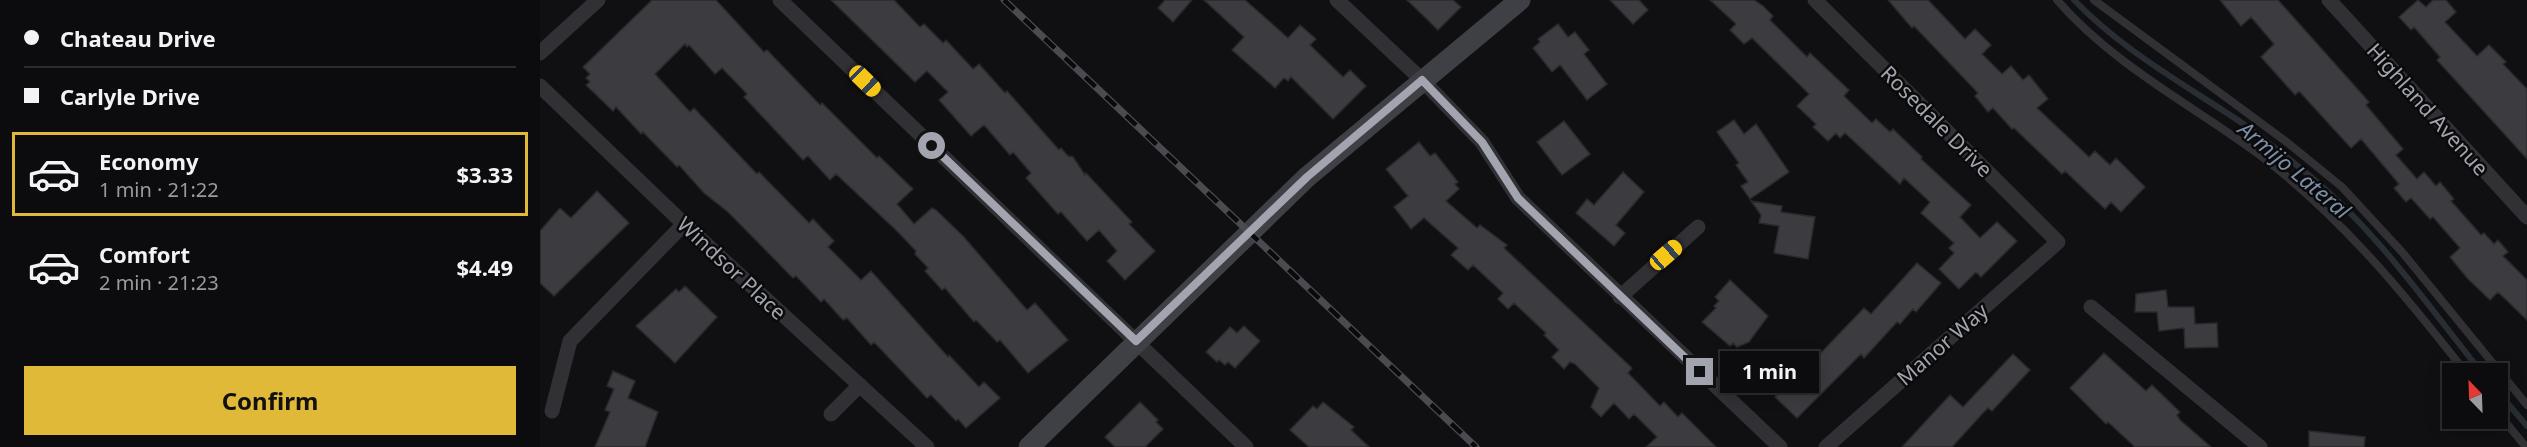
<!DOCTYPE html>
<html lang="en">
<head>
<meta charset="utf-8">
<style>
  :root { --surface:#0c0b0d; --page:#151416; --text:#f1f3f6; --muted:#9a9b9d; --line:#2c2b2e; --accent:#e0b938 }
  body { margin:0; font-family:"Noto Sans",sans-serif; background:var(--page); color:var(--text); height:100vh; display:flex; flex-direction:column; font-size:22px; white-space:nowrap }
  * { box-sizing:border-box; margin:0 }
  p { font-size:20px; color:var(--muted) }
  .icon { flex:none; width:33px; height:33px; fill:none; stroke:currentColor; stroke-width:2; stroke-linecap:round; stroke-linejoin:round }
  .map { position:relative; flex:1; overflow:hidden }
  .drawer { display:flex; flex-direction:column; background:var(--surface); width:540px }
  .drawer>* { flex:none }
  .top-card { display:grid; align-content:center; height:132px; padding:0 24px; background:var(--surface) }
  .needle { width:39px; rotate:337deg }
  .fabs { position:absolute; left:1902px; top:363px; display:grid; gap:12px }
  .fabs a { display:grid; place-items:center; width:66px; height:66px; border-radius:0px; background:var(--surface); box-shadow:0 3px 15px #0003,0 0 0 2px var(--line); font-size:30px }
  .end { position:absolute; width:27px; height:27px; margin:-14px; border:8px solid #a2a5b0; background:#111; box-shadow:0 0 0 3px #111 }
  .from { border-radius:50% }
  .bubble { position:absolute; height:42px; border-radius:0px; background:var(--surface); box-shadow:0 3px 15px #0003,0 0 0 2px var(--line); font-size:20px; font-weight:700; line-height:42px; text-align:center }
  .car { position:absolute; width:18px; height:36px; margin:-18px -9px; border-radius:8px; box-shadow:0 0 4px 2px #0007; background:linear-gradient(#f5c518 24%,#345 0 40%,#f5c518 0 76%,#345 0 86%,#f5c518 0) }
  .top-card b { display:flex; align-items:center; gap:21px; height:57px; font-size:22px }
  .top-card b+b { border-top:2px solid var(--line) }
  .top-card i { width:15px; height:15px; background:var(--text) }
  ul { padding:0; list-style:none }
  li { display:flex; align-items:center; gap:18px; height:84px; margin:0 12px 9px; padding:0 12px; border:3px solid transparent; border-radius:0px }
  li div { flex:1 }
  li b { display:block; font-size:22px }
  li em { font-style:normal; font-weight:700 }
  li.selected { border-color:var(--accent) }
  li>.icon { width:54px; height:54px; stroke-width:1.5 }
  .action { display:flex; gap:12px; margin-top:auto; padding:12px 24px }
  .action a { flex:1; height:69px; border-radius:0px; background:var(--accent); color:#111; font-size:24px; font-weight:700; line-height:69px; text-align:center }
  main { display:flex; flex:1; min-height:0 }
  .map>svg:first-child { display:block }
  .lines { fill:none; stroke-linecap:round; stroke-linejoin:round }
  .stream { stroke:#292e35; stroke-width:6 }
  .building { fill:#3c3b40; stroke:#2a2a2c; stroke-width:1.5 }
  .lane { stroke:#313135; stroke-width:8 }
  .street { stroke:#313135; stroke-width:15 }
  .secondary { stroke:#3f4045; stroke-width:21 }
  .rail-casing { stroke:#4a4b50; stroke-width:7 }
  .rail { stroke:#0b0a0b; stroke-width:4.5; stroke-dasharray:14; stroke-linecap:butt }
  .route { stroke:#a2a5b0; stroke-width:8 }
  .labels { text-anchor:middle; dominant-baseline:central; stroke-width:5; stroke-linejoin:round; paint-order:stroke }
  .street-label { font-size:21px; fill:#a2a5b0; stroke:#0b0a0b }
  .water-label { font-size:22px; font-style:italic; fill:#7b8fa9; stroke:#0b0a0b }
</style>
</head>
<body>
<main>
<section class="drawer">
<div class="top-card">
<b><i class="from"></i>Chateau Drive</b>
<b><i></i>Carlyle Drive</b>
</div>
<ul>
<li class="selected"><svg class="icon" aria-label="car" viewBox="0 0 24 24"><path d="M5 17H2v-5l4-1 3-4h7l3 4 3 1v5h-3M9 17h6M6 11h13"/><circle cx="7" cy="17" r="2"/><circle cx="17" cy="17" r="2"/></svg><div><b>Economy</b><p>1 min · 21:22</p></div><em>$3.33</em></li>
<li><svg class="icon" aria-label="car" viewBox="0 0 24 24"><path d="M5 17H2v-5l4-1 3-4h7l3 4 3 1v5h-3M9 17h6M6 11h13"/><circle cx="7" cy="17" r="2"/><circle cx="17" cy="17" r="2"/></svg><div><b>Comfort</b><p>2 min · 21:23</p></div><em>$4.49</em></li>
</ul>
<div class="action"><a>Confirm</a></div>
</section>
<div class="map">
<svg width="1987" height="447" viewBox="0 0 1987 447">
  <rect width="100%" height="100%" fill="#100f11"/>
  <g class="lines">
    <path class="stream" d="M1534,0C1583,51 1644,84 1702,123C1725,140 1748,158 1770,176C1839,233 1887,305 1943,374
      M1958,392L1987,426"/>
  </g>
  <path class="building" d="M112,0H176L224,52L227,50L280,105L282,103L337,158L339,156L373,189L357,204L374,224L392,208L396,210L423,236L487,310L495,303L528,340L488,373L460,340L457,342L436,320L434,322L405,288L402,290L385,271L388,268L375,254L376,251L357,231L296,174L290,180L268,156L263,160L204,97L207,94L182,68L175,74L149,45L147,47L145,44L115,74L150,112L154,108L217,174L219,172L269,223L273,219L294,241L288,247L321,280L331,271L408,357L409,355L439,387L444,382L460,398L426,428L418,419L416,421L391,395L387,398L334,342L331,345L307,318L303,320L284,299L281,302L256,276L253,278L188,212L164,193L139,165L137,167L103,132L101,134L76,107L73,111L46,85L50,82L46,78L50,74L43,67Z
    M291,0H354L380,27L384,24L403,43L406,40L433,69L439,64L465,93L467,91L519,150L521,148L528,156L533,157L545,175L546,173L592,222L589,224L615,251L585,280L567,261L577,251L559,230L547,241L521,212L518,214L486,178L491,173L473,152L470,155L444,125L431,136L399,100L408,92L387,71L375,82Z
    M625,0H652L633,22L618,8Z
    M664,0H705L748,38L760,25L776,39L770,45L803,77L810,70L826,86L793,119L751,77L748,81L744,78L735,88L692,50L704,37Z
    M867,0H913L921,7L898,30Z
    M1070,0H1099L1108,10L1093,24Z
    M1170,0H1214L1223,6L1233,16L1230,20L1267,57L1270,53L1309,90L1304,96L1332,123L1336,119L1350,132L1353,129L1382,157L1381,159L1431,205L1420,217L1440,238L1457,222L1477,241L1441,277L1436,272L1419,289L1399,269L1414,253L1409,248L1414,243L1381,213L1390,202L1364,178L1360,184L1305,133L1300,138L1296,133L1288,141L1273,127L1276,124L1257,106L1269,94L1212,38L1204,44L1190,30L1196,24Z
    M1348,0H1388L1425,39L1435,29L1451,45L1442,54L1462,74L1471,66L1483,80L1489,75L1508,99L1497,108L1549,157L1555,151L1570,165L1576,158L1605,187L1581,212L1571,202L1565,209L1525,171L1522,174L1474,128L1472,129L1453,108L1448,112L1435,96L1438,93L1374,26L1372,28Z
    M1680,0H1738L1829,102L1826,105L1863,149L1856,155L1877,179L1884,172L1896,186L1900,182L1914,199L1911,201L1941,235L1944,233L1954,244L1958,240L1968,252L1963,256L1987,280V320L1958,292L1950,300L1928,279L1910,257L1920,248L1893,217L1890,219L1871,198L1866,202L1854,188L1859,184L1821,139L1811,148L1759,91L1755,95L1721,57L1734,44L1711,17L1701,26Z
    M1878,0L1886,7L1893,0H1906L1916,12L1905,22L1937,56L1949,45L1966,62L1963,64L1987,89V159L1897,60L1900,57L1874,27L1871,30L1859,17Z
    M1018,24L1028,37L1035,32L1049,50L1044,54L1067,84L1047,100L1020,65L1012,72L993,48L1000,42L998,39Z
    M1194,120L1204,134L1216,124L1249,172L1210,199L1201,186L1208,182L1196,165L1199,163L1177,132Z
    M1024,121L1050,154L1022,175L997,142Z
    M879,142L890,156L895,153L918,182L915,184L919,189L906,201L937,228L940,225L967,245L964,248L1092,368L1088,373L1120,406L1124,402L1138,417L1142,413L1176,447H1106L1117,437L1094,414L1089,419L1074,403L1061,417L1051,407L1059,388L1035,364L1030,362L1024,369L1012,357L1019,350L1004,335L1006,333L974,303L968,309L958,299L963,293L933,265L928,270L911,255L918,248L884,218L871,229L854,207L868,196L846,169Z
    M1083,172L1104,192L1076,225L1085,233L1074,246L1036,213L1047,199L1054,205Z
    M57,191L89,223L14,296L0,283V231L20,208L31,218Z
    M1211,201L1242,206L1241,212L1275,217L1268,259L1234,253L1239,226L1219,223L1221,215Z
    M1377,263L1401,283L1376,312L1373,309L1360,324L1357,322L1324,358L1321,354L1257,418L1235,397L1269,362L1274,360L1324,308L1331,314Z
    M1190,280L1228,316L1209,342L1197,347L1193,343L1190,346L1162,322L1176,308L1174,306L1179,301L1175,297Z
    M145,286L177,317L135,363L96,326L136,289L139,292Z
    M1626,290L1628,307H1654L1655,324L1677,323L1678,347L1645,348L1644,328L1619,331L1617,312H1595L1596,294Z
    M704,326L720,341L695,368L688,362L685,365L679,360L677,362L666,352L690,327L697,333Z
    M1564,353L1606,391L1612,385L1640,412L1637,415L1640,420L1671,447H1595L1568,422L1566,424L1530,388Z
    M1473,354L1490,370L1452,411L1448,408L1443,413L1412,447H1362L1410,395L1423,407Z
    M73,371L95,381L88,398L118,412L105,447H55L70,412L65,410L74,389L67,386Z
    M600,402L618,420L616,422L623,429L605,447H575L565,437Z
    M783,402L814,427L811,430L829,447H769L750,430L773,406L777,409Z
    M1769,431L1825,437L1824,447H1769Z"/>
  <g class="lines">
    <path class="lane" d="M1517,0C1574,66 1656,107 1725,159C1804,220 1866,296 1927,374
      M1554,0L1748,143L1802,187L1862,252L1987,405
      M1958,413L1986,447"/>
    <path class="street" d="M240,0L706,447
      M797,0L882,80L942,142L978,198L1240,447
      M1275,0L1518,242L1286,447
      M1789,0L1987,217
      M0,53L58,0
      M0,86L144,224L387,447
      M1080,297L1158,227
      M1551,307L1720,447
      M12,411L30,341L144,224
      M291,414L320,385"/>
    <path class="secondary" d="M489,447L767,177L980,0"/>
    <g class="rail-casing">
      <path id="rail" d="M464,0L936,447"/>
    </g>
    <use href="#rail" class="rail"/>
  </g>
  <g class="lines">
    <path class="route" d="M392,146L596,341L767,177L882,80L942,142L978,198L1160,372"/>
  </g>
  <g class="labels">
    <g class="street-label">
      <text transform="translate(1888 109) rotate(48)">Highland Avenue</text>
      <text transform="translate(1397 121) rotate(45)">Rosedale Drive</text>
      <text transform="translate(192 268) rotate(43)">Windsor Place</text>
      <text transform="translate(1402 344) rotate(-41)">Manor Way</text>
    </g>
    <g class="water-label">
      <text transform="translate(1755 169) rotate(40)">Armijo Lateral</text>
    </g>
  </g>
</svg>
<div class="fabs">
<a><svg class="needle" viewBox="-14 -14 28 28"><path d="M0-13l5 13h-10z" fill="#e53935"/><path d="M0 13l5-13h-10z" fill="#9a9b9d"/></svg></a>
</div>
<i class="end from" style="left:392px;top:146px"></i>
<i class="end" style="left:1160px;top:372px"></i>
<div class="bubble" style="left:1180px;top:351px;width:99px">1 min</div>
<i class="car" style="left:325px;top:81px;rotate:134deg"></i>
<i class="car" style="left:1126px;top:255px;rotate:49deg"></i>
</div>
</main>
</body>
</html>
